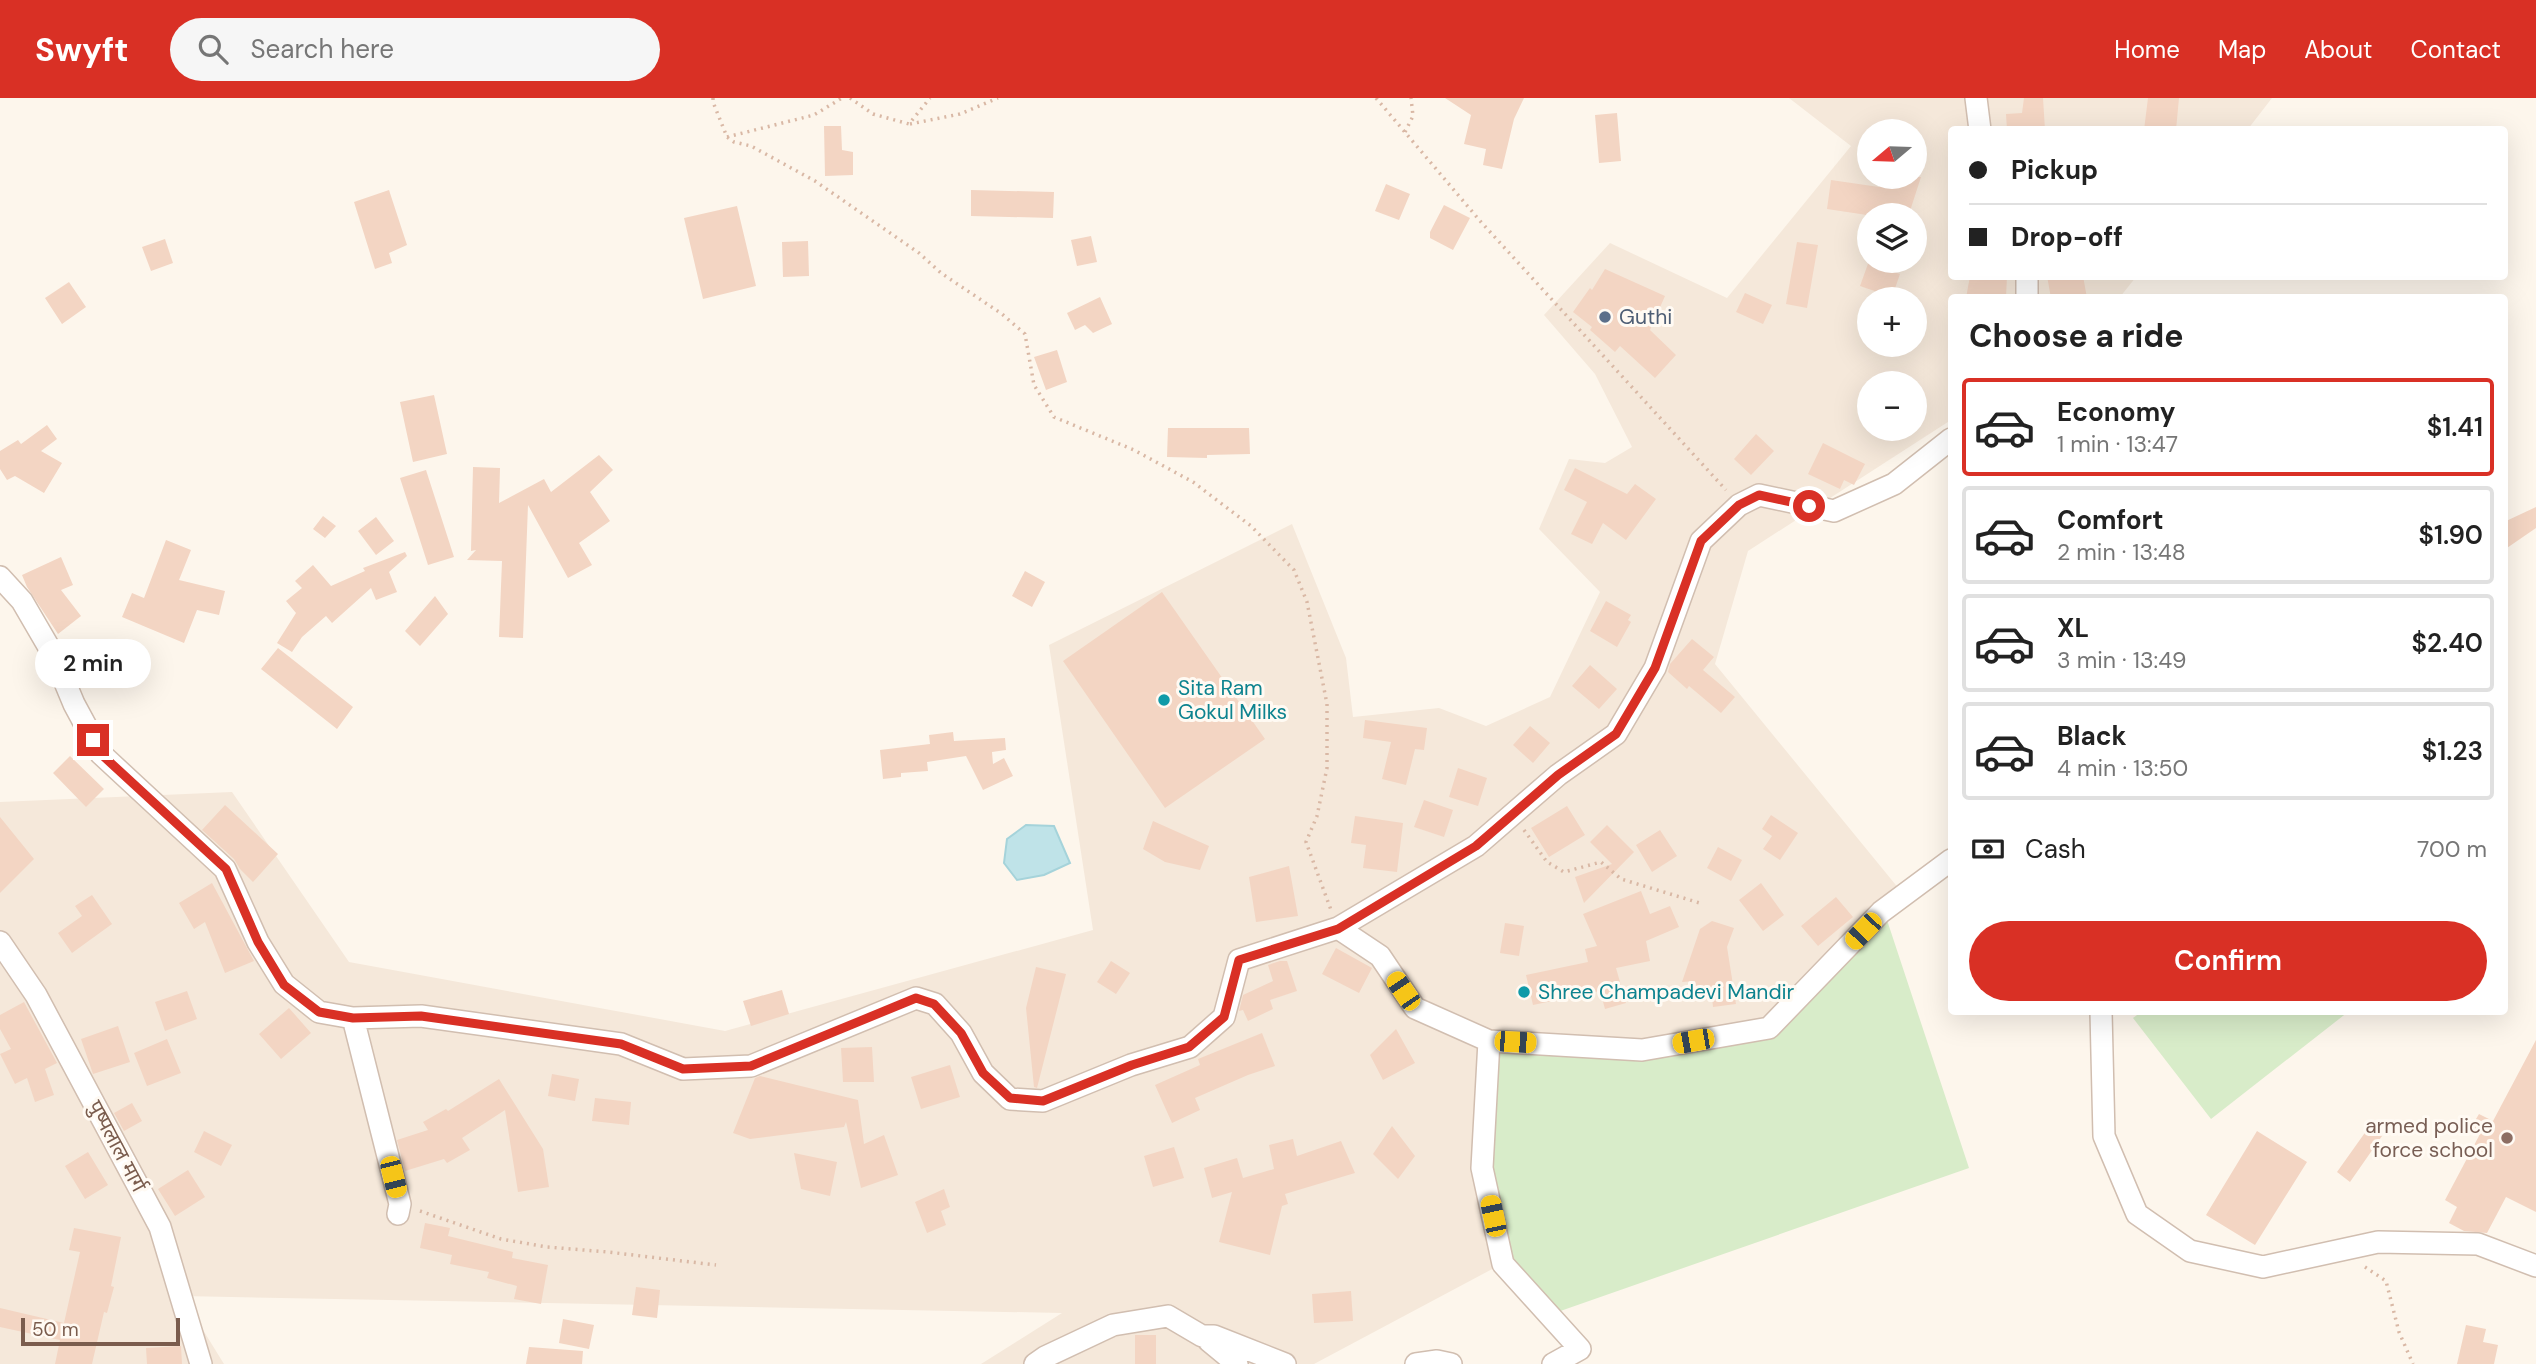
<!DOCTYPE html>
<html lang="en">
<head>
<meta charset="utf-8">
<style>
  :root { --surface:#fff; --page:#f6f6f6; --text:#222; --muted:#767676; --line:#e0e0e0; --accent:#d93025 }
  body { margin:0; font-family:"DM Sans","Noto Sans Devanagari",sans-serif; background:var(--page); color:var(--text); height:100vh; display:flex; flex-direction:column; font-size:26px; white-space:nowrap }
  * { box-sizing:border-box; margin:0 }
  p { font-size:23px; color:var(--muted) }
  .icon { flex:none; width:38px; height:38px; fill:none; stroke:currentColor; stroke-width:2; stroke-linecap:round; stroke-linejoin:round }
  .map { position:relative; flex:1; overflow:hidden }
  .sheet { position:absolute; left:1948px; top:196px; width:560px; height:721px; display:flex; flex-direction:column; background:var(--surface); border-radius:7px; box-shadow:0 7px 28px #0002 }
  .sheet>* { flex:none }
  .top-card { position:absolute; left:1948px; top:28px; width:560px; height:154px; border-radius:7px; box-shadow:0 7px 28px #0002; display:grid; align-content:center; height:154px; padding:0 21px; background:var(--surface) }
  .needle { width:46px; rotate:251deg }
  .fabs { position:absolute; left:1857px; top:21px; display:grid; gap:14px }
  .fabs a { display:grid; place-items:center; width:70px; height:70px; border-radius:50%; background:var(--surface); box-shadow:0 7px 28px #0002; font-size:35px }
  .scale { position:absolute; left:21px; bottom:18px; width:159px; box-sizing:border-box; padding-left:7px; border:4px solid #7a5c4d; border-top:0; font-size:19px; line-height:24px; white-space:nowrap; color:#7a5c4d; -webkit-text-stroke:5px #fffaf3; paint-order:stroke }
  .end { position:absolute; width:32px; height:32px; margin:-16px; border:9px solid #d93025; background:#fff; box-shadow:0 0 0 4px #fff }
  .from { border-radius:50% }
  .bubble { position:absolute; height:49px; border-radius:24px; background:var(--surface); box-shadow:0 7px 28px #0002; font-size:23px; font-weight:600; line-height:49px; text-align:center }
  .car { position:absolute; width:21px; height:42px; margin:-21px -10px; border-radius:9px; box-shadow:0 0 5px 2px #0007; background:linear-gradient(#f5c518 24%,#345 0 40%,#f5c518 0 76%,#345 0 86%,#f5c518 0) }
  .top-card b { display:flex; align-items:center; gap:24px; height:66px; font-size:26px }
  .top-card b+b { border-top:2px solid var(--line) }
  .top-card i { width:18px; height:18px; background:var(--text) }
  ul { padding:0; list-style:none }
  li { display:flex; align-items:center; gap:21px; height:98px; margin:0 14px 10px; padding:0 7px; border:4px solid var(--line); border-radius:7px }
  li div { flex:1 }
  li b { display:block; font-size:26px }
  li em { font-style:normal; font-weight:600 }
  li.current { border-color:var(--accent) }
  li>.icon { width:63px; height:63px; stroke-width:1.5 }
  h2 { padding:0 21px; font-size:32px; line-height:84px }
  .pay { display:flex; align-items:center; gap:18px; height:77px; padding:0 21px; font-size:26px }
  .pay p { margin-inline-start:auto }
  .action { display:flex; gap:14px; margin-top:auto; padding:14px 21px }
  .action a { flex:1; height:80px; border-radius:42px; background:var(--accent); color:#fff; font-size:28px; font-weight:600; line-height:80px; text-align:center }
  header { display:flex; align-items:center; gap:42px; box-sizing:border-box; height:98px; padding:0 35px; background:var(--accent); color:#fff }
  header strong { font-size:33px }
  nav { display:flex; gap:38px; margin-inline-start:auto; font-size:24px }
  .search { width:490px; height:63px; background:var(--page); display:flex; align-items:center; gap:18px; box-sizing:border-box; padding:0 24px; border-radius:38px; color:var(--muted); font-size:26px }
  .map>svg:first-child { display:block }
  .residential { fill:#f5e8da; fill-rule:evenodd }
  .green { fill:#d8ecc9 }
  .water { fill:#bfe3e8; stroke:#a5d3da; stroke-width:2 }
  .building { fill:#f3d5c3 }
  .lines { fill:none; stroke-linecap:round; stroke-linejoin:round }
  .minor-casing { stroke:#d1beb0; stroke-width:24 }
  .path { stroke:#d9b8a5; stroke-width:3.5; stroke-dasharray:2 5; stroke-linecap:butt }
  .minor { stroke:#fff; stroke-width:21 }
  .route { stroke:#d93025; stroke-width:9 }
  .service-dot { fill:#5c6f8a; stroke:#fffaf3; stroke-width:2.5 }
  .culture-dot { fill:#0f9aa8; stroke:#fffaf3; stroke-width:2.5 }
  .education-dot { fill:#8d6e63; stroke:#fffaf3; stroke-width:2.5 }
  .labels { text-anchor:middle; dominant-baseline:central; stroke-width:6; stroke-linejoin:round; paint-order:stroke }
  .service-label { font-size:21px; fill:#4e5e75; stroke:#fffaf3; text-anchor:start }
  .culture-label { font-size:21px; fill:#0d838f; stroke:#fffaf3; text-anchor:start }
  .education-label { font-size:21px; fill:#785e54; stroke:#fffaf3; text-anchor:end }
  .street-label { font-size:21px; fill:#7a5c4d; stroke:#fffaf3 }
</style>
</head>
<body>
<header>
<strong>Swyft</strong>
<div class="search"><svg class="icon" aria-label="search" viewBox="0 0 24 24"><circle cx="10" cy="10" r="6"/><path d="M15 15l6 6"/></svg>Search here</div>
<nav><a>Home</a><a>Map</a><a>About</a><a>Contact</a></nav>
</header>
<div class="map">
<svg width="2536" height="1266" viewBox="0 0 2536 1266">
  <rect width="100%" height="100%" fill="#fdf6ec"/>
  <path class="residential" d="M1789,0H2272L2248,31L1951,32V178L2136,179L2120,199L1951,200V322L1748,453L1715,566L1904,797L1511,1161L1314,1266H981L1062,1215L182,1198L224,1266H0V704L232,694L349,864L725,933L1093,832L1049,547L1292,426L1346,560L1353,619L1439,610L1486,628L1550,599L1600,494L1539,431L1569,361L1605,365L1632,349L1595,276L1544,217L1610,145L1727,200L1851,48ZM1869,33H1914V79H1869ZM1869,117H1914V163H1869ZM1869,201H1914V247H1869ZM1869,285H1914V331H1869Z"/>
  <path class="green" d="M1886,819L1969,1070L1549,1217L1511,1161L1492,1072L1489,943L1642,952L1767,939Z
    M2141,914H2348L2211,1021L2133,920Z"/>
  <path class="water" d="M1026,727L1054,728L1070,765L1044,777L1017,782L1004,765L1007,741Z"/>
  <path class="building" d="M1445,0H1524L1514,21L1502,71L1483,67L1486,51L1464,46L1471,17Z
    M2024,0H2043L2045,32H2007L2006,16L2022,15Z
    M2148,0H2179L2176,32H2144Z
    M1617,15L1621,63L1599,65L1595,17Z
    M824,28H841L842,52L853,54V77L825,78Z
    M1881,79H1921L1909,116L1897,112L1895,117H1867L1827,111L1831,82L1879,89Z
    M1386,86L1410,96L1399,122L1375,113Z
    M389,92L407,147L389,155L392,165L375,171L354,104Z
    M971,92L1054,94L1053,120L971,118Z
    M1444,107L1470,120L1453,152L1430,140V134Z
    M737,108L756,188L703,201L684,120Z
    M1091,138L1097,164L1077,168L1071,142Z
    M165,141L173,165L151,173L142,149Z
    M808,143L809,178L783,179L782,144Z
    M1797,144L1818,147L1807,210L1786,206Z
    M1869,163H1885L1883,170L1900,176L1892,199L1860,188Z
    M1605,171L1665,198L1650,232L1676,257L1655,280L1620,248L1615,254L1590,232L1592,229L1573,214L1590,190L1592,192Z
    M1970,178H2007L2006,200H1966Z
    M2047,178H2083L2087,200H2051Z
    M69,184L86,209L62,226L45,200Z
    M1745,195L1772,207L1763,226L1736,214Z
    M1100,199L1112,226L1093,235L1085,227L1075,232L1067,215Z
    M1057,252L1067,284L1046,292L1034,259Z
    M434,297L447,356L413,364L400,304Z
    M47,327L57,341L41,353L62,365L44,395L15,378L7,382L0,371V353L18,342L21,346Z
    M1168,330H1249L1250,356L1207,357V360L1167,359Z
    M1756,336L1774,353L1751,377L1734,361Z
    M1823,345L1865,366L1854,387L1844,382L1840,391L1808,376Z
    M599,357L613,372L590,394L610,423L579,445L592,467L568,480L528,407L523,540L499,539L502,463L467,462L476,452L471,453L473,369L500,370L499,405L544,381L551,394Z
    M1575,370L1627,396L1635,386L1656,401L1626,442L1603,425L1592,446L1571,436L1587,404L1564,392Z
    M426,372L454,459L428,467L400,380Z
    M2536,409V430L2504,452V424Z
    M323,418L336,428L325,440L313,431Z
    M376,419L394,443L376,457L358,433Z
    M166,442L191,452L179,482L225,493L219,517L197,512L184,545L122,519L132,495L144,500Z
    M405,454L407,458L389,474L397,494L376,502L371,490L332,525L326,518L302,539L292,554L277,545L296,515L286,503L302,490L295,483L313,467L331,488L365,473L363,470Z
    M61,459L73,487L61,492L81,518L58,536L27,489L22,477Z
    M1025,473L1045,484L1032,509L1012,498Z
    M1162,494L1265,641L1165,710L1063,563Z
    M435,498L448,516L420,548L405,533Z
    M1606,503L1631,517L1628,522L1631,524L1617,549L1590,533Z
    M1692,541L1714,559L1703,572L1735,599L1721,615L1689,588L1687,591L1668,574L1670,566Z
    M278,550L353,609L337,631L261,571Z
    M1590,567L1617,591L1599,611L1572,588Z
    M1365,622L1427,630L1424,652L1415,651L1406,687L1382,681L1391,644L1363,640Z
    M1530,628L1550,645L1533,665L1513,647Z
    M953,634L954,643L1005,640L1006,652L992,654L993,666L1004,660L1013,678L983,692L966,658L927,664L928,673L901,675V679L883,681L880,652L930,646L929,637Z
    M70,658L104,691L86,709L53,675Z
    M1458,670L1487,680L1478,708L1449,699Z
    M1424,702L1453,712L1444,739L1414,729Z
    M225,707L278,756L253,784L240,771L234,761L202,732Z
    M1567,708L1585,737L1549,759L1531,730Z
    M1771,717L1798,735L1780,762L1763,751L1772,738L1762,731Z
    M1355,718L1403,725L1397,774L1363,770L1366,747L1351,745Z
    M0,719L34,761L0,795Z
    M1153,723L1209,748L1200,772L1165,764L1143,751Z
    M1607,727L1634,754L1584,805L1575,779L1612,766L1590,744Z
    M1660,732L1677,758L1652,774L1636,747Z
    M1718,749L1742,762L1731,783L1707,770Z
    M1289,768L1298,818L1256,824L1249,779Z
    M212,785L254,863L225,875L205,824L194,831L179,805Z
    M1761,785L1784,817L1763,833L1739,802Z
    M1641,793L1650,816L1670,808L1679,829L1646,843L1650,863L1616,870L1626,905L1605,911L1600,893L1533,907L1526,877L1588,864L1585,851L1597,848L1583,816Z
    M92,797L112,826L72,855L58,835L82,818L75,808Z
    M1836,799L1853,819L1818,848L1801,828Z
    M1712,823L1734,830L1727,849L1736,906L1713,909L1712,899L1697,901L1695,883L1682,884L1700,831Z
    M1505,825L1524,828L1519,858L1500,855Z
    M1336,850L1372,870L1359,895L1322,876Z
    M1111,863L1130,875L1116,896L1097,884Z
    M1280,863H1287L1297,893L1270,902L1273,911L1248,923L1243,912L1239,913L1243,897L1273,883L1268,867Z
    M1036,869L1066,876L1037,990L1034,989L1026,910Z
    M782,892L789,916L751,928L743,903Z
    M187,893L197,921L165,933L155,904Z
    M24,904L57,965L45,971L54,997L35,1004L27,980L15,986L0,956L11,951L0,931V917Z
    M289,910L311,935L281,961L259,936Z
    M118,928L130,964L93,976L81,941Z
    M1396,931L1415,965L1383,982L1370,957Z
    M1262,935L1275,968L1248,977L1195,1000L1200,1012L1172,1025L1155,987L1200,967L1198,961Z
    M167,941L181,975L147,988L134,955Z
    M2536,942V1114L2506,1099L2487,1135L2464,1133L2449,1125L2457,1109L2445,1102L2480,1036L2470,1031L2479,1016L2493,1023Z
    M872,949L874,984H843L841,950Z
    M950,967L960,999L921,1011L911,979Z
    M552,976L579,981L575,1003L548,998Z
    M760,978L858,1002L864,1046L884,1037L898,1077L861,1090L846,1024L844,1029L750,1041L733,1035L755,980Z
    M499,981L543,1051L549,1089L518,1094L505,1012L462,1040L470,1052L447,1065L444,1061L405,1073L397,1042L428,1032L423,1024L446,1011L448,1013Z
    M595,1000L631,1004L629,1027L592,1023Z
    M132,1005L142,1023L124,1033L114,1015Z
    M1392,1028L1415,1058L1398,1081L1373,1056Z
    M2369,1029L2382,1038L2350,1084L2337,1074Z
    M204,1033L232,1047L221,1068L194,1054Z
    M2257,1033L2307,1064L2255,1147L2206,1117Z
    M1293,1041L1297,1058L1341,1043L1355,1075L1285,1096L1288,1106L1282,1108L1270,1157L1219,1144L1232,1094L1212,1100L1204,1070L1237,1060L1243,1080L1274,1071L1269,1047Z
    M1174,1049L1184,1080L1153,1089L1144,1058Z
    M88,1054L108,1087L85,1101L65,1068Z
    M794,1055L837,1064L830,1098L801,1091Z
    M188,1072L205,1099L175,1118L158,1091Z
    M944,1091L950,1109L941,1113L946,1127L927,1135L915,1104Z
    M425,1125L450,1130L448,1138L513,1154L512,1160L548,1167L541,1206L514,1201L517,1188L487,1180L489,1174L450,1166L452,1157L420,1150Z
    M74,1130L121,1139L111,1188L114,1189L107,1215L104,1214L92,1266H55L60,1242L0,1229V1210L64,1225L80,1154L69,1152Z
    M636,1189L660,1192L657,1220L632,1217Z
    M1351,1193L1353,1223L1314,1225L1312,1196Z
    M563,1221L594,1227L589,1251L559,1245Z
    M2466,1227L2486,1231L2483,1244L2498,1247L2494,1266H2457Z
    M1135,1237H1156V1266H1135Z
    M181,1248L182,1266H147L146,1250Z
    M529,1249L583,1253L582,1266H526Z"/>
  <g class="lines">
    <g class="minor-casing">
      <path id="minor" d="M1976,0L1980,32
        M2027,200V178
        M0,479L22,503L54,558L74,606L101,656L225,771L258,844L284,886L319,914L353,920L421,918L621,946L683,971L751,968L916,900L935,906L961,935L983,975L1010,1001L1043,1003L1131,967L1190,949L1224,919L1239,862L1338,830L1476,748L1558,677L1616,636L1655,570L1701,443L1739,407L1759,397L1834,413L1894,386L1951,341
        M1338,830L1380,858L1415,910L1489,943L1642,952L1769,930L1881,814L1951,762
        M0,844L36,897L160,1129L201,1266
        M2101,914L2104,1038L2137,1116L2190,1153L2263,1169L2378,1144L2478,1146L2536,1168
        M353,920L400,1106L398,1116
        M1489,943L1482,1070L1503,1166L1580,1251L1553,1266
        M1209,1243L1237,1266
        M1035,1266L1045,1259L1113,1227L1168,1218L1202,1238H1214L1285,1266
        M1416,1266L1437,1263L1451,1266"/>
    </g>
    <path class="path" d="M713,0V4L727,39L734,44L751,48L815,83L919,155L941,175L1002,216L1025,236L1034,287L1054,319L1134,352L1193,384L1251,428L1294,472L1307,504L1327,606V670L1317,718L1306,744L1331,812
      M850,0L873,16L909,26L930,0
      M1376,0L1481,124L1726,392
      M910,26L960,16L998,0
      M1405,34L1413,18L1411,0
      M727,39L814,17L842,0
      M1524,732L1547,764L1564,774L1601,764L1621,781L1703,806
      M420,1113L501,1141L547,1149L608,1154L716,1167
      M2365,1169L2386,1183L2399,1234L2413,1266"/>
    <use href="#minor" class="minor"/>
  </g>
  <g class="lines">
    <path class="route" d="M93,642L101,656L226,771L258,844L284,887L319,914L353,920L421,918L621,946L683,971L751,968L916,900L934,906L961,935L983,975L1010,1000L1043,1003L1132,967L1189,949L1224,919L1239,862L1338,831L1476,748L1558,677L1616,636L1655,570L1701,443L1739,407L1759,397L1809,408"/>
  </g>
  <circle class="service-dot" cx="1605" cy="219" r="7"/>
  <g class="culture-dot">
    <circle cx="1164" cy="602" r="7"/>
    <circle cx="1524" cy="894" r="7"/>
  </g>
  <circle class="education-dot" cx="2507" cy="1040" r="7"/>
  <g class="labels">
    <g class="service-label">
      <text x="1619" y="219">Guthi</text>
    </g>
    <g class="culture-label">
      <text x="1178" y="590">Sita Ram<tspan x="1178" dy="24">Gokul Milks</tspan></text>
      <text x="1538" y="894">Shree Champadevi Mandir</text>
    </g>
    <g class="education-label">
      <text x="2493" y="1028">armed police<tspan x="2493" dy="24">force school</tspan></text>
    </g>
    <g class="street-label">
      <text transform="translate(117 1048) rotate(62)">पुष्पलाल मार्ग</text>
    </g>
  </g>
</svg>
<div class="fabs">
<a><svg class="needle" viewBox="-14 -14 28 28"><path d="M0-13l5 13h-10z" fill="#e53935"/><path d="M0 13l5-13h-10z" fill="#767676"/></svg></a>
<a><svg class="icon" aria-label="layers" viewBox="0 0 24 24"><path d="M12 4l9 5-9 5-9-5zM3 14l9 5 9-5"/></svg></a>
<a>+</a>
<a>−</a>
</div>
<div class="scale">50 m</div>
<i class="end from" style="left:1809px;top:408px"></i>
<i class="end" style="left:93px;top:642px"></i>
<div class="bubble" style="left:35px;top:541px;width:116px">2 min</div>
<i class="car" style="left:1863px;top:833px;rotate:224deg"></i>
<i class="car" style="left:1403px;top:893px;rotate:326deg"></i>
<i class="car" style="left:1693px;top:943px;rotate:260deg"></i>
<i class="car" style="left:1515px;top:944px;rotate:93deg"></i>
<i class="car" style="left:393px;top:1079px;rotate:166deg"></i>
<i class="car" style="left:1493px;top:1118px;rotate:348deg"></i>
<div class="top-card">
<b><i class="from"></i>Pickup</b>
<b><i></i>Drop-off</b>
</div>
<section class="sheet">
<h2>Choose a ride</h2>
<ul>
<li class="current"><svg class="icon" aria-label="car" viewBox="0 0 24 24"><path d="M5 17H2v-5l4-1 3-4h7l3 4 3 1v5h-3M9 17h6M6 11h13"/><circle cx="7" cy="17" r="2"/><circle cx="17" cy="17" r="2"/></svg><div><b>Economy</b><p>1 min · 13:47</p></div><em>$1.41</em></li>
<li><svg class="icon" aria-label="car" viewBox="0 0 24 24"><path d="M5 17H2v-5l4-1 3-4h7l3 4 3 1v5h-3M9 17h6M6 11h13"/><circle cx="7" cy="17" r="2"/><circle cx="17" cy="17" r="2"/></svg><div><b>Comfort</b><p>2 min · 13:48</p></div><em>$1.90</em></li>
<li><svg class="icon" aria-label="car" viewBox="0 0 24 24"><path d="M5 17H2v-5l4-1 3-4h7l3 4 3 1v5h-3M9 17h6M6 11h13"/><circle cx="7" cy="17" r="2"/><circle cx="17" cy="17" r="2"/></svg><div><b>XL</b><p>3 min · 13:49</p></div><em>$2.40</em></li>
<li><svg class="icon" aria-label="car" viewBox="0 0 24 24"><path d="M5 17H2v-5l4-1 3-4h7l3 4 3 1v5h-3M9 17h6M6 11h13"/><circle cx="7" cy="17" r="2"/><circle cx="17" cy="17" r="2"/></svg><div><b>Black</b><p>4 min · 13:50</p></div><em>$1.23</em></li>
</ul>
<div class="pay"><svg class="icon" aria-label="cash" viewBox="0 0 24 24"><path d="M3 7h18v10H3z"/><circle cx="12" cy="12" r="2"/></svg>Cash<p>700 m</p></div>
<div class="action"><a>Confirm</a></div>
</section>
</div>
</body>
</html>
